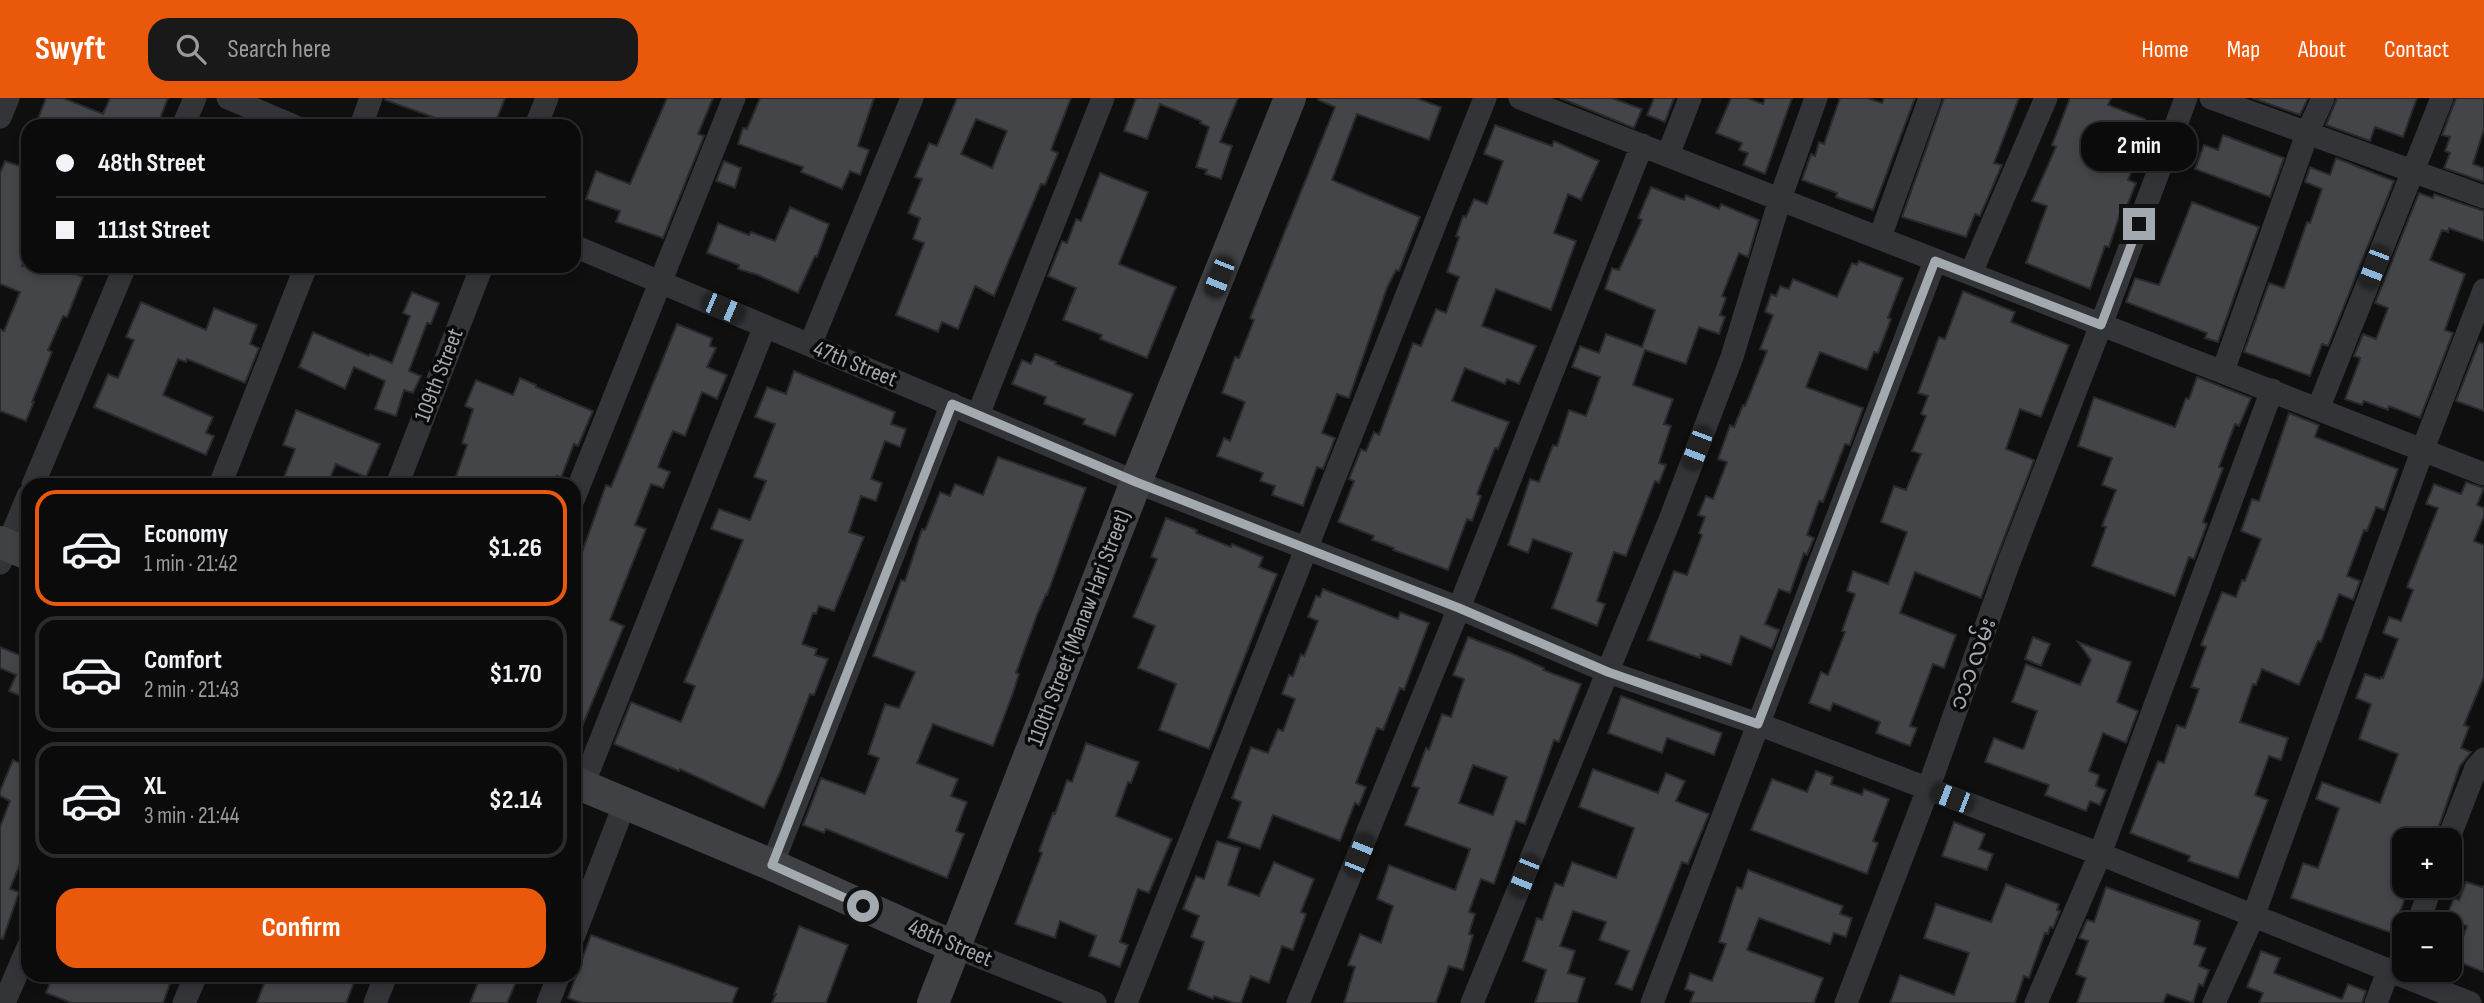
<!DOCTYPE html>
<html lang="en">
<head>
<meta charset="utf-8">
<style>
  :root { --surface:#0b0b0c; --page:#19191a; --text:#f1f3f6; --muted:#9a9b9d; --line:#2b2b2d; --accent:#ea580c }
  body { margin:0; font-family:"Sofia Sans Condensed","Noto Sans Myanmar",sans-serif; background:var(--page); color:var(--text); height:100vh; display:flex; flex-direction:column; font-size:26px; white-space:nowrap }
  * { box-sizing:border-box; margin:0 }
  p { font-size:23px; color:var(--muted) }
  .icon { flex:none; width:38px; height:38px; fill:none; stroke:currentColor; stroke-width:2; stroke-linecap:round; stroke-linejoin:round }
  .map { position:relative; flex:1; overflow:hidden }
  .panel { position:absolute; left:21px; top:380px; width:560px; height:504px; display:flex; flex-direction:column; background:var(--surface); border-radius:21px; box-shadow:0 4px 10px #0003,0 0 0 2px var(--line) }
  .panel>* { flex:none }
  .banner { position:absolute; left:21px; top:21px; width:560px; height:154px; border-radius:21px; box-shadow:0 4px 10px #0003,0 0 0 2px var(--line); display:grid; align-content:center; height:154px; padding:0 35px; background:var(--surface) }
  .fabs { position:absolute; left:2392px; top:730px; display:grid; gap:14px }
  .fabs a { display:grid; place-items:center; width:70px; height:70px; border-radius:14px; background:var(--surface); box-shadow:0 4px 10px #0003,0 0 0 2px var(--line); font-size:35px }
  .end { position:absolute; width:32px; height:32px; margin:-16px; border:9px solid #a2a9af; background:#111; box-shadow:0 0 0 4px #111 }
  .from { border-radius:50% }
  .bubble { position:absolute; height:49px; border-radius:21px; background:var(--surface); box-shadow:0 4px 10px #0003,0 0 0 2px var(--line); font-size:23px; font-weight:700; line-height:49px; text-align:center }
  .car { position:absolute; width:21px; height:42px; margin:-21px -10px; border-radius:9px; box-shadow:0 0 5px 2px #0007; background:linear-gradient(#222 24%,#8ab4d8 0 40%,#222 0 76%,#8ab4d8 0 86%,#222 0) }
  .banner b { display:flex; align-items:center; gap:24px; height:66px; font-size:26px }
  .banner b+b { border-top:2px solid var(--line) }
  .banner i { width:18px; height:18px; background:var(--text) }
  ul { padding:12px 0 0; list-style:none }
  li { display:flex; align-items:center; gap:21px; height:116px; margin:0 14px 10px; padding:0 21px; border:4px solid var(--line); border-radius:21px }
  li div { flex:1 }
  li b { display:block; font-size:26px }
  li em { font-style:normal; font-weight:700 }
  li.current { border-color:var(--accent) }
  li>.icon { width:63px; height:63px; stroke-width:1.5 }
  .primary-button { display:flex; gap:14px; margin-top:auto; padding:14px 35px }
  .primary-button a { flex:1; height:80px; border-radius:21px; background:var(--accent); color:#fff; font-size:28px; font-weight:700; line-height:80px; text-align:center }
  header { display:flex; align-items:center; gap:42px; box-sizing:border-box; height:98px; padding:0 35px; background:var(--accent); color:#fff }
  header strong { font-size:33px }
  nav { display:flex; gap:38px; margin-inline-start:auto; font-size:24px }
  .search { width:490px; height:63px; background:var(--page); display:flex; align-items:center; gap:18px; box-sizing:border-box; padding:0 24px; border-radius:21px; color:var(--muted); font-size:26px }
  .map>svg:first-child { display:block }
  .building { fill:#434548; stroke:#292a2c; stroke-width:2; fill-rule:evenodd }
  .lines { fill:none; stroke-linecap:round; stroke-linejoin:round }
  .street { stroke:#323437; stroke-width:23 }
  .secondary { stroke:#3f4144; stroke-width:32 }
  .route { stroke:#a2a9af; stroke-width:9 }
  .labels { text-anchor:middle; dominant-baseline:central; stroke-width:7; stroke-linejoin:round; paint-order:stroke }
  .street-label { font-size:23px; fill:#a2a9af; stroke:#0a0a0b }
</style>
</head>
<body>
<header>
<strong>Swyft</strong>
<div class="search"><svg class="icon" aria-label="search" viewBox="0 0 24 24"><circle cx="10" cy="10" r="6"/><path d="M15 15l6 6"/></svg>Search here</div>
<nav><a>Home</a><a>Map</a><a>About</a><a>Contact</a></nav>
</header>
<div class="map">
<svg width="2484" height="905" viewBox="0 0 2484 905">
  <rect width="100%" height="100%" fill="#0f0f10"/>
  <path class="building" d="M46,0H63L103,16L110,0H168L157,28H35Z
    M386,0H505L494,28H433L436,20L385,2Z
    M667,0H713L698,36L704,38L663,140L616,124L620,113L586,101L596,73L630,86Z
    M760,0H874L858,48L869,52L860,77L850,73L842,91L801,74L803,69L738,46L743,30L747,31Z
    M957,0H1071L1051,52L1058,55L1045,87L1041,86L994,198L975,188L958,231L942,224L938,234L896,217L924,145L913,141L920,120L908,115L922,81L915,79L929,45L937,48ZM976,21L1007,33L992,70L961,56Z
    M1136,0H1238L1220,44L1232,48L1221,81L1205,76L1207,72L1196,69L1209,29L1200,25L1201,23L1160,6L1147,41L1124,33Z
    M1319,0H1416L1441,9L1429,42L1357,16L1332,82L1420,119L1399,173L1396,172L1387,190L1349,300L1337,296L1322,335L1335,340L1323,371L1317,369L1303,408L1272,397L1275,388L1260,383L1263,375L1217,358L1224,340L1230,343L1245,304L1222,295L1235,259L1239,260L1254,222L1250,220L1335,9L1318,2Z
    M1560,0H1612L1642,11L1634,30Z
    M1654,0H1674L1665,24L1647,17Z
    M1731,0H1747L1763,6L1765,0H1792L1765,76L1743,67L1748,55L1739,52L1742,45L1716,35Z
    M1840,0H1867L1882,5L1884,0H1915L1873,112L1836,99L1837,95L1802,82L1811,56L1815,58L1819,44L1824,46Z
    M1944,0H2019L1994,65L2002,67L1980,118L1975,116L1966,139L1902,119Z
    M2070,0H2111L2108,7L2145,21L2139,36L2143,38L2137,51L2140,52L2128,82L2136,85L2127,108L2123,107L2109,149L2105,148L2090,191L2026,165L2047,108L2032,103L2056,49L2052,47Z
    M2252,0H2308L2300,17Z
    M2337,0H2417L2403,39L2375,29L2370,43L2326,27Z
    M2456,0H2484V31L2473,66L2484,70V84L2444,70L2450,55L2445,53L2450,39L2442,37Z
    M1495,27L1552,48L1554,43L1599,63L1581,102L1568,96L1554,135L1576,143L1551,212L1496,191L1482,228L1536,248L1519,286L1507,281L1505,286L1465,270L1452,303L1509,324L1498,351L1495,350L1477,396L1481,398L1472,423L1467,421L1448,472L1393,452L1394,450L1372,442L1374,438L1338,424L1354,383L1349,381L1361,351L1366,353L1374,334L1379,337L1413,245L1421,248L1436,211L1446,215L1459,179L1447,174L1459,139L1456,138L1463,118L1466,119L1474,101L1487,106L1503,63L1484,56Z
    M2223,37L2284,60L2270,99L2195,71L2204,47L2218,52Z
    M2336,60L2394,83L2328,248L2322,246L2310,278L2244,254L2269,185L2284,190L2307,124L2310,125L2322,91L2305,84L2310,69L2330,77Z
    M5,63L28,71V152L22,168H54L83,179L67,219L63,218L48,252L52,254L32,304H34L26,323L0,313V231L4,233L20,194L0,186V75Z
    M724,63L741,70L735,90L716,83Z
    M1100,75L1148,94L1119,166L1176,189L1147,260L1100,241L1102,237L1063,222L1076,190L1048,178L1062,143L1067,145L1076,121L1081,123Z
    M1651,89L1684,102L1686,97L1719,111L1721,106L1759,122L1748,159L1739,155L1722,198L1726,200L1720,217L1725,219L1719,236L1699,229L1686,266L1645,252L1633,287L1673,301L1664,326L1671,328L1659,365L1666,367L1659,385L1655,383L1626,458L1614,454L1597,503L1605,506L1597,528L1552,510L1572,455L1533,441L1528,455L1508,447L1530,381L1539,384L1553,347L1557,348L1569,312L1586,318L1600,279L1572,269L1580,248L1599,255L1606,236L1642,249L1655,212L1605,191L1612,170L1619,172L1642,122L1638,120Z
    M2419,95L2433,100L2434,96L2484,113V143L2449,130L2448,134L2442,132L2430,162L2465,176L2445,232L2453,235L2420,320L2389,308L2388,312L2364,303L2362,307L2345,301L2359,264L2360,260L2354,258L2363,236L2376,241L2388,210L2375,205Z
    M2192,104L2259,129L2218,244L2205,240L2207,235L2126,204L2135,180L2159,187Z
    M790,109L829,126L817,159L815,158L798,195L758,177L738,171L739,167L707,155L718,125L749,137L751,134L775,143Z
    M1859,163L1903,180L1888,220L1891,221L1878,255L1874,254L1867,272L1820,254L1806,289L1863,310L1850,347L1845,346L1823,404L1819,403L1807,437L1814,440L1807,457L1804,455L1790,495L1779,491L1765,526L1779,532L1772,551L1741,538L1731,567L1701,556L1700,560L1648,542L1674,473L1687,477L1702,437L1699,435L1705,419L1698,417L1706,398L1713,401L1727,364L1718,361L1730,327L1734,329L1743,307L1745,308L1767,253L1760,251L1773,217L1765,214L1771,196L1776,198L1780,188L1789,191L1793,181L1837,199L1852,165L1857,167Z
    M1963,193L2015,214L2011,224L2069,247L2041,319L2020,311L2006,351L2034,362L1981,500L1915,474L1900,515L1956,537L1944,570L1933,566L1910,628L1917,630L1910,648L1876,635L1880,624L1833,605L1830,613L1809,605L1821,574L1828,577L1845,534L1842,533L1855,496L1847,493L1853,473L1888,486L1907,434L1881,424L1894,388L1906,392L1921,356L1912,353L1926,318L1921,316L1928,298L1918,295L1939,239L1945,241Z
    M412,194L439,205L431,226L427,225L409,273L421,278L413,295L404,292L396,318L375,311L385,283L354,269L345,291L299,269L313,234L369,258L370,256L392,265L410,218L403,215Z
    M141,204L206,232L214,210L257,227L250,246L259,250L245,285L187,261L186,264L178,261L163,297L213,319L206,335L214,338L206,357L94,309L108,276L118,280L134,242L126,239Z
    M677,226L712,240L710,248L716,250L707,269L727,277L717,301L702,294L685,338L673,333L666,349L658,369L670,374L663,390L651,386L635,427L646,431L610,522L624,528L574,648V477L606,387L611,389Z
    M2479,244L2484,246V313L2456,303Z
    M1035,256L1056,264L1055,266L1133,296L1115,338L1083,326L1085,321L1044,306L1046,299L1012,286L1022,262L1031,266Z
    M794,273L895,314L891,326L906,331L900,349L885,343L871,381L882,385L876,403L861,398L849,434L864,439L834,513L819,508L816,516L813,515L802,546L817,551L815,557L828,561L814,597L810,596L781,672L764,710L680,671L679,673L614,646L631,604L681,624L695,588L684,584L743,442L711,431L719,411L750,422L766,383L754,379L775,326L755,319L767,289L786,296Z
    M2197,279L2251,300L2239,328L2235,326L2219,369L2223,370L2203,424L2207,426L2194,461L2189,459L2175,498L2092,468L2106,429L2102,428L2116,392L2102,387L2112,360L2078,348L2094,299L2175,329L2186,300L2189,301Z
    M520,280L536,287V289L593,313L578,348L574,346L561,380L557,378L554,387H453L467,347L462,345L473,311L465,308L476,282L513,297Z
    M296,312L380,346L366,379L336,366L327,387H281L295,351L283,347Z
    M2289,315L2319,327L2315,339L2398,371L2384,412L2376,409L2367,433L2364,432L2347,478L2360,483L2353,502L2339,496L2321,544L2318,543L2299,587L2262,571L2256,587L2253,586L2240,624L2288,640L2281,662L2269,658L2255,697L2268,702L2238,780L2188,763L2190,758L2130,735L2158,663L2164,665L2177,627L2185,630L2199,591L2191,589L2206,549L2201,547L2222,494L2236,499L2242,482L2245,483L2261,441L2241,433L2252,401L2259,403Z
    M998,359L1086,390L1047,497L1046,496L1037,517L1016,575L1019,576L1013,595L993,648L933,626L917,665L958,681L951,698L967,704L956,733L964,736L947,780L826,731L824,735L803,727L821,680L865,696L879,660L868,656L885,606L899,610L915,574L873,558L901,482L905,483L922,431L925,432L940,394L950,398L955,386L983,397Z
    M2466,384L2484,390L2477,407L2484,410V418L2474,443L2484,447V579L2464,627L2469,629L2461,650L2471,654L2460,668L2434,742H2404V803L2392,835L2291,800L2303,765L2318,770L2339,710L2316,701L2322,684L2380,705L2398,656L2359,641L2371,606L2356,600L2365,576L2380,581L2381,579L2383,580L2398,541L2383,535L2389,519L2401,523L2413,492L2407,489L2438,410L2426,406L2434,386L2461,396Z
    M1166,420L1197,432L1196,435L1231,449L1232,446L1263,459L1259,469L1277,476L1209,651L1159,632L1176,586L1138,570L1155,528L1133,519L1157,461L1151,459Z
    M1323,491L1398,521L1400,514L1429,525L1404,592L1400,590L1383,632L1377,630L1356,685L1366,689L1359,707L1355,705L1340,743L1273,717L1260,751L1228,740L1241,704L1232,700L1251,649L1268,655L1278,631L1283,633L1295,601L1282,596L1289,577L1293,578L1301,556L1304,558L1318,523L1308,519L1316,498L1320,499Z
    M1468,539L1513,556L1544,570L1543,572L1581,586L1559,644L1554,642L1525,726L1516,723L1494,786L1481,781L1469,814L1475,816L1469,836L1473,837L1463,872L1449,868L1436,905H1344L1355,869L1348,867L1360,836L1381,845L1393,808L1377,801L1389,767L1455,792L1470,751L1405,727L1419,690L1412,688L1426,650L1429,652L1442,616L1451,619L1464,581L1453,577ZM1473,667L1507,679L1493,717L1459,705Z
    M2033,539L2050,546L2041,568L2025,561Z
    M2078,544L2131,564L2117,604L2138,613L2126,645L2103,635L2089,673L2099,677L2096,688L2106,692L2100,707L2090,703L2086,713L2045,697L2049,687L1985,664L1994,640L2022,651L2024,650L2037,613L2012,604L2026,566L2080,587L2091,562Z
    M0,549L24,559L28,551V601L9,593L16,577L0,570Z
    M1621,598L1722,635L1714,657L1667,640L1662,655L1608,635Z
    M1086,645L1139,664L1131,685L1128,684L1116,718L1172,741L1149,795L1138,791L1120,844L1128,847L1120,869L1089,858L1096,838L1060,823L1055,840L1015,826L1042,755L1039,753L1053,715L1055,716L1067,682L1072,684Z
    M27,660L28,746L10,791L19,794L3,841L0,840V729L10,703L0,698V693L13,662L24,667Z
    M1593,671L1658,695L1666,675L1685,683L1676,703L1709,716L1688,766L1682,764L1632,892L1616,886L1629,853L1599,842L1606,824L1573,813L1560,848L1575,853L1568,875L1585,880L1577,905H1535L1546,872L1523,863L1537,820L1542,822L1555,785L1563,788L1572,764L1616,780L1634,730L1579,709Z
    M1816,673L1833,679L1831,686L1862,697L1864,691L1889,701L1873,743L1878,745L1867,776L1751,732L1772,681L1807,694Z
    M1954,724L1985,736L1979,751L1993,756L1987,772L1942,758Z
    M1217,743L1240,750L1228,787L1259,798L1274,764L1314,781L1301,814L1306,816L1293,852L1282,848L1269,885L1251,878L1241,905H1234L1214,898L1213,901L1188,891L1204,844L1191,839L1199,818L1183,811L1196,778L1204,781Z
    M1748,772L1843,808L1840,816L1852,820L1846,839L1834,835L1830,846L1759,820L1747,852L1823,880L1814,905H1690L1694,894L1685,891L1690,875L1712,883L1726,846L1719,844L1731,807L1737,789L1742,791Z
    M2466,784L2482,789L2484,788V874L2454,862L2467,828L2446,820L2454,800L2459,802Z
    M2006,786L2059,806L2057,812L2060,813L2053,830L2050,829L2048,836L2045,835L2029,880L2024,878L2015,905H1890L1900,877L1954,897L1969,855L1924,840L1936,806L1991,824Z
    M2106,789L2200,823L2194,846L2206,850L2199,868L2209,872L2203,888L2199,886L2193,905L2167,896L2163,905H2077L2086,880L2076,876L2088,843L2079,840L2087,822L2094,824Z
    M799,828L848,847L826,905H772L776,896H774Z
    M591,837L738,890L732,905H582L568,900Z
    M2261,853L2280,860L2274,875L2342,901L2348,886L2366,893L2362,905H2259L2263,895L2247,889Z
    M53,877H173L163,905H72L46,895Z
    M267,877H357L346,905H257Z
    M481,877H519L507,905H470Z"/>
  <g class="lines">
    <path class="street" d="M228,0L294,28
      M1520,0L2484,376
      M2211,0L2484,99
      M0,19L8,0
      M183,28L195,0
      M361,28L371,0
      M536,28L547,0
      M1668,57L1690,0
      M1880,139L1930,0
      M574,148L1136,384L1459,510L1608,574L1758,626L2100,756L2470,905
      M1971,175L2046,0
      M810,247L912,0
      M2223,273L2307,36L2323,0
      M2318,311L2442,0
      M978,317L1103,0
      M33,387L125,168
      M220,387L306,168
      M397,387L482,168
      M574,400L734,0
      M0,465L28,398
      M583,687L765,228
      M2448,742L2476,670L2484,661
      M772,767L952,306
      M2418,826L2431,788
      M574,837L625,705
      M955,849L1095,905
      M4,905L28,849
      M184,905L196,877
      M375,905L386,877
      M548,905L559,877
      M1126,905L1485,0
      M1298,905L1459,510L1642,47
      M1472,905L1671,419L1732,259L1780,101L1816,0
      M1652,905L1935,163
      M1846,905L1928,691L2009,464L2101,227L2186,0
      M2036,905L2100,756L2272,292
      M2214,905L2253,819L2423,351L2484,192
      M2376,905L2389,871"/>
    <path class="secondary" d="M0,444L28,456
      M574,684L772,767L955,849
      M933,905L1136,384L1290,0"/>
  </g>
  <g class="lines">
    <path class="route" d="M863,808L772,767L952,306L1136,384L1459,510L1608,574L1758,626L1935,163L2101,227L2139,126"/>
  </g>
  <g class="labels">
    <g class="street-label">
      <text transform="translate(855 266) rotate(22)">47th Street</text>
      <text transform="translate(439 277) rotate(-69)">109th Street</text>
      <text transform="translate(1079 530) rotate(-69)">110th Street (Manaw Hari Street)</text>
      <text transform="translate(1973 566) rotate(-70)">၁၁၁ လမ်း</text>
      <text transform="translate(950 845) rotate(23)">48th Street</text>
    </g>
  </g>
</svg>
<div class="fabs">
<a>+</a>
<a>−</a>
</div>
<i class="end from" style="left:863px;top:808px"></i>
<i class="end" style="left:2139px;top:126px"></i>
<div class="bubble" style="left:2081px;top:24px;width:116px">2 min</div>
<i class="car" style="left:2374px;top:169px;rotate:201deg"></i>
<i class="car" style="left:1219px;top:179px;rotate:202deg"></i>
<i class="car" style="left:723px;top:210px;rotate:113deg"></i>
<i class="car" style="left:1697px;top:350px;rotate:201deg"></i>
<i class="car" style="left:1952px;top:700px;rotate:291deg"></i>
<i class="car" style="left:1359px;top:757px;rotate:22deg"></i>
<i class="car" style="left:1524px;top:778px;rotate:202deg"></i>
<div class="banner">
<b><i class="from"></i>48th Street</b>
<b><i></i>111st Street</b>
</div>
<section class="panel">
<ul>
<li class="current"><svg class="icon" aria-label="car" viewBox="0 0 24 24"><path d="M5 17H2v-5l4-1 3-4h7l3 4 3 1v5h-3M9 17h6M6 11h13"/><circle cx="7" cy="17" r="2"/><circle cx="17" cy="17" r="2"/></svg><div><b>Economy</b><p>1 min · 21:42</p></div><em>$1.26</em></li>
<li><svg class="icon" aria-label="car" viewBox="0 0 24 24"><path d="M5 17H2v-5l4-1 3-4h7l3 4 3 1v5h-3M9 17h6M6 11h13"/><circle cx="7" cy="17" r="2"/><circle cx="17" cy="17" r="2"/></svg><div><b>Comfort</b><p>2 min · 21:43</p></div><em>$1.70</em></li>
<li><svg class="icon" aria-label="car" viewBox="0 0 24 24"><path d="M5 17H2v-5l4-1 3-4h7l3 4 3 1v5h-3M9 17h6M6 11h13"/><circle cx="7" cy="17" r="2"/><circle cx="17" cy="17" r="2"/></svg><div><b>XL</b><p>3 min · 21:44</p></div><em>$2.14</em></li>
</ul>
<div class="primary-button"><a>Confirm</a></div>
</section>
</div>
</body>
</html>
